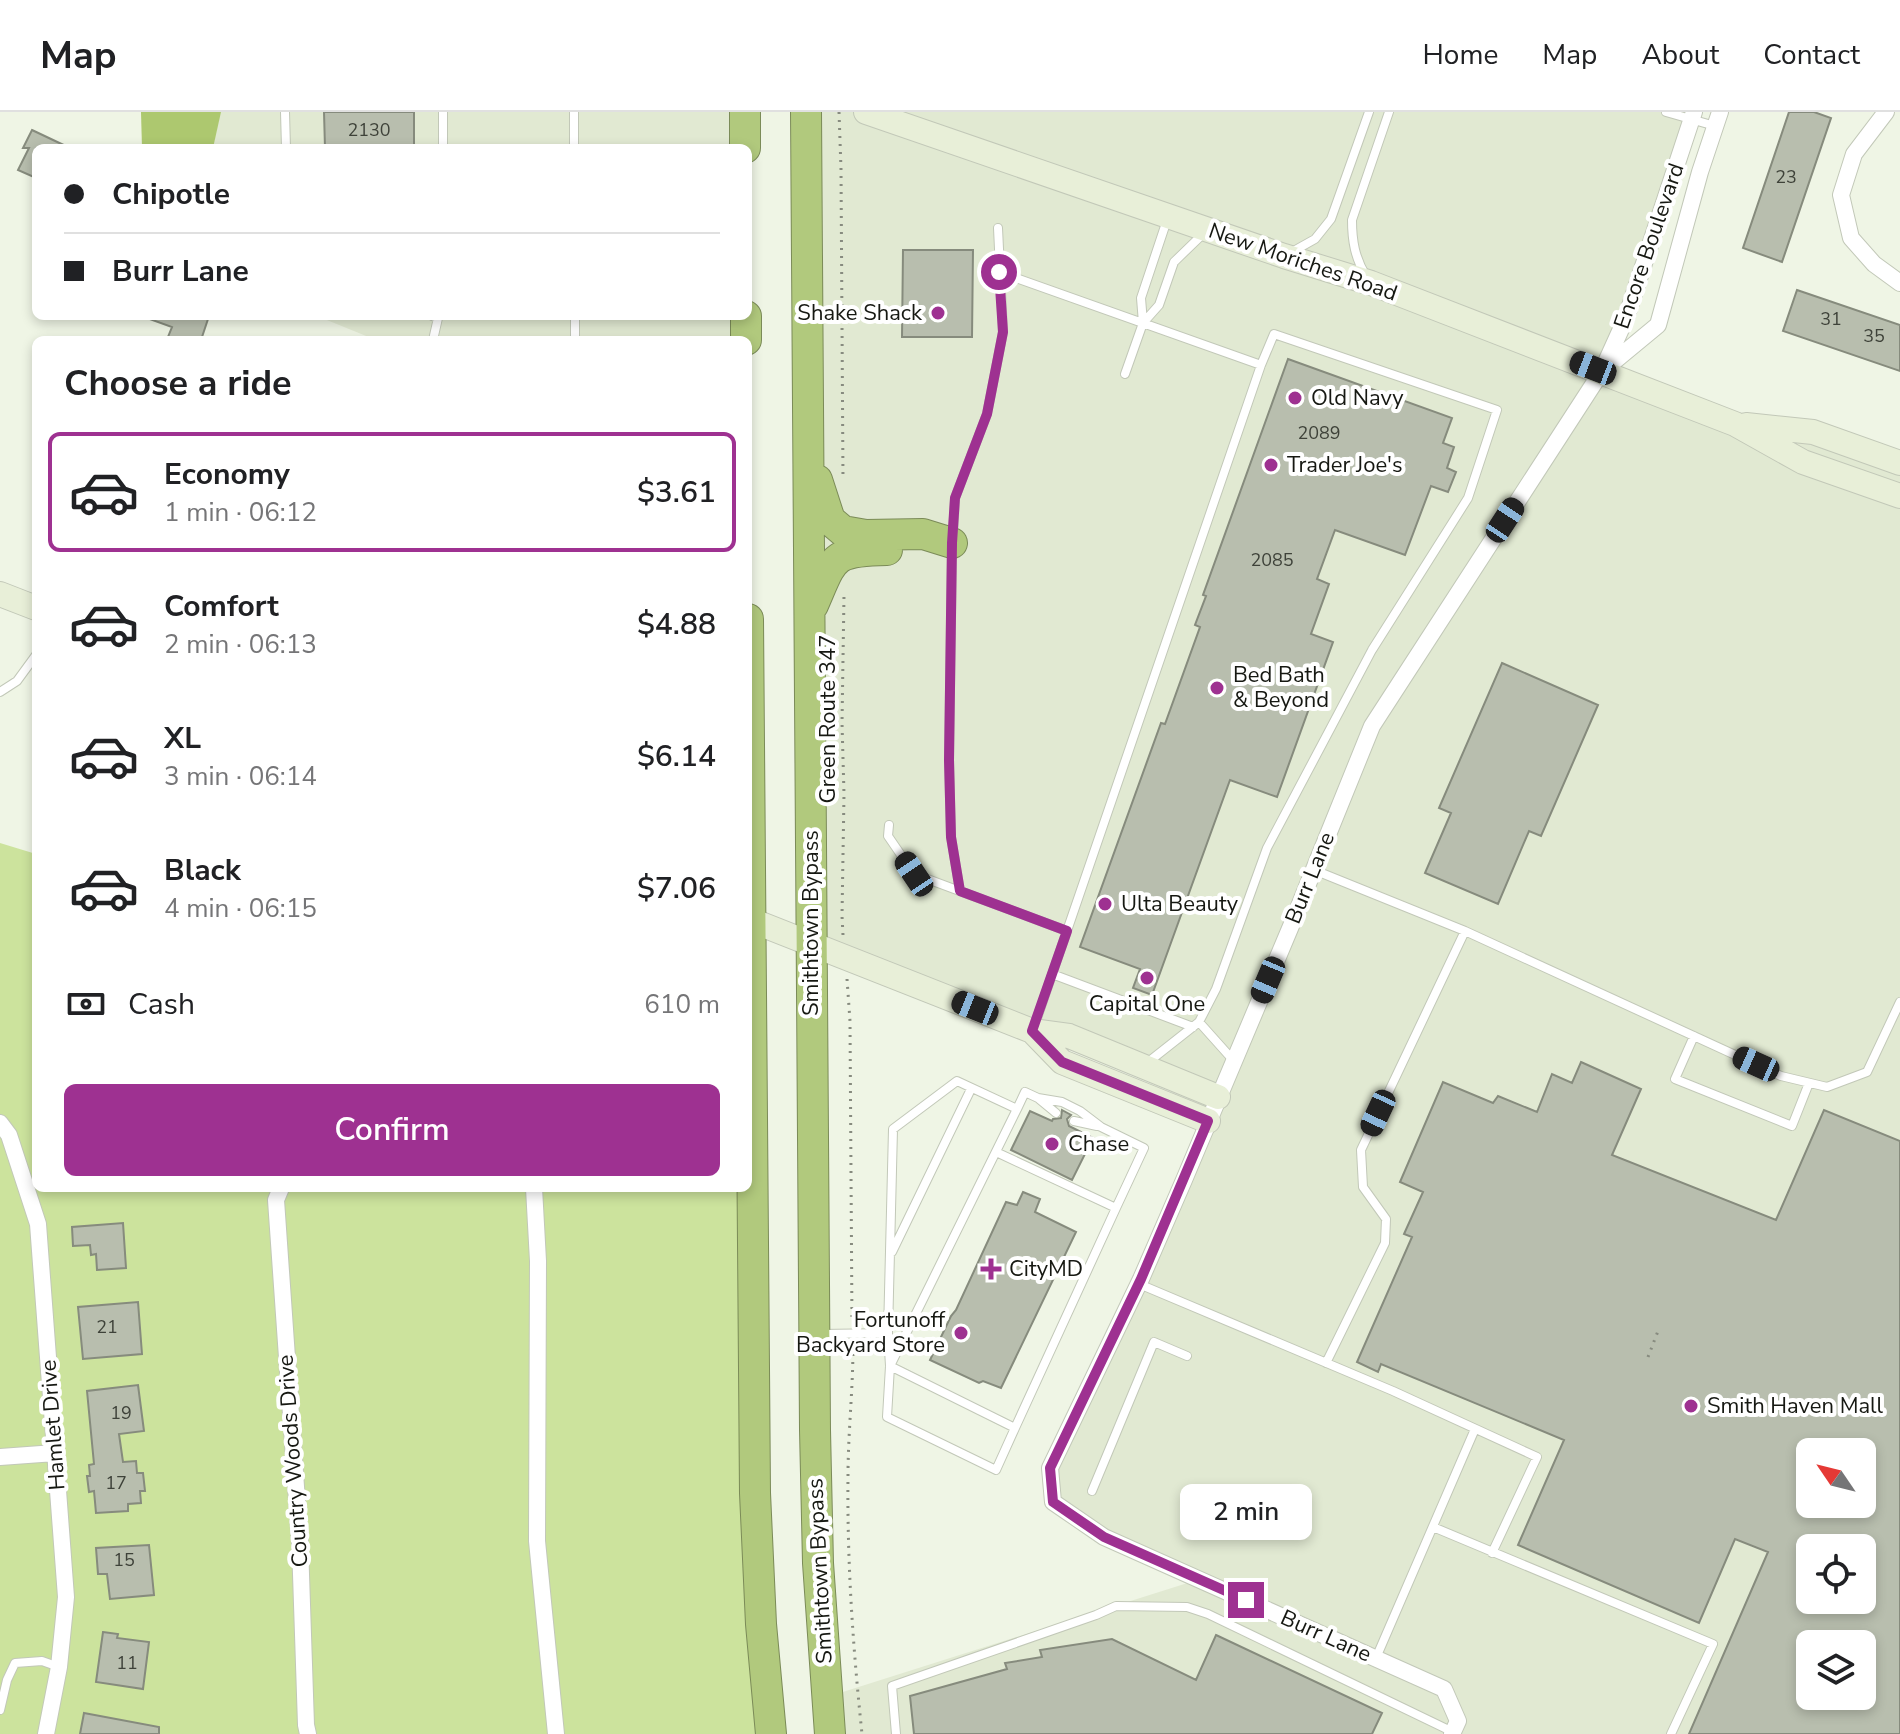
<!DOCTYPE html>
<html lang="en">
<head>
<meta charset="utf-8">
<style>
  :root { --surface:#fff; --page:#f2f2f2; --text:#202124; --muted:#757577; --line:#e0e0e0; --accent:#9e3191 }
  body { margin:0; font-family:"Nunito Sans",sans-serif; background:var(--page); color:var(--text); height:100vh; display:flex; flex-direction:column; font-size:30px; white-space:nowrap }
  * { box-sizing:border-box; margin:0 }
  p { font-size:26px; color:var(--muted) }
  .icon { flex:none; width:44px; height:44px; fill:none; stroke:currentColor; stroke-width:2; stroke-linecap:round; stroke-linejoin:round }
  .map { position:relative; flex:1; overflow:hidden }
  .panel { position:absolute; left:32px; top:224px; width:720px; height:856px; display:flex; flex-direction:column; background:var(--surface); border-radius:12px; box-shadow:0 4px 12px #0003 }
  .panel>* { flex:none }
  .guide { position:absolute; left:32px; top:32px; width:720px; height:176px; border-radius:12px; box-shadow:0 4px 12px #0003; display:grid; align-content:center; height:176px; padding:0 32px; background:var(--surface) }
  .needle { width:52px; rotate:305deg }
  .controls { position:absolute; left:1796px; top:1326px; display:grid; gap:16px }
  .controls a { display:grid; place-items:center; width:80px; height:80px; border-radius:12px; background:var(--surface); box-shadow:0 4px 12px #0003; font-size:40px }
  .end { position:absolute; width:36px; height:36px; margin:-18px; border:10px solid #9e3191; background:#fff; box-shadow:0 0 0 4px #fff }
  .from { border-radius:50% }
  .bubble { position:absolute; height:56px; border-radius:12px; background:var(--surface); box-shadow:0 4px 12px #0003; font-size:26px; font-weight:600; line-height:56px; text-align:center }
  .car { position:absolute; width:24px; height:48px; margin:-24px -12px; border-radius:10px; box-shadow:0 0 6px 2px #0007; background:linear-gradient(#222 24%,#8ab4d8 0 40%,#222 0 76%,#8ab4d8 0 86%,#222 0) }
  .guide b { display:flex; align-items:center; gap:28px; height:76px; font-size:30px }
  .guide b+b { border-top:2px solid var(--line) }
  .guide i { width:20px; height:20px; background:var(--text) }
  ul { padding:0; list-style:none }
  li { display:flex; align-items:center; gap:24px; height:120px; margin:0 16px 12px; padding:0 16px; border:4px solid transparent; border-radius:12px }
  li div { flex:1 }
  li b { display:block; font-size:30px }
  li em { font-style:normal; font-weight:600 }
  li.current { border-color:var(--accent) }
  li>.icon { width:72px; height:72px; stroke-width:1.5 }
  h2 { padding:0 32px; font-size:36px; line-height:96px }
  .pay { display:flex; align-items:center; gap:20px; height:88px; padding:0 32px; font-size:30px }
  .pay p { margin-inline-start:auto }
  .action { display:flex; gap:16px; margin-top:auto; padding:16px 32px }
  .action a { flex:1; height:92px; border-radius:12px; background:var(--accent); color:#fff; font-size:32px; font-weight:600; line-height:92px; text-align:center }
  header { display:flex; align-items:center; gap:48px; box-sizing:border-box; height:112px; padding:0 40px; background:var(--surface); border-bottom:2px solid var(--line) }
  header strong { font-size:38px }
  nav { display:flex; gap:44px; margin-inline-start:auto; font-size:28px }
  .map>svg:first-child { display:block }
  .built { fill:#e1e9d2; fill-rule:evenodd }
  .green { fill:#cce39d }
  .forest { fill:#adc86f }
  .building { fill:#b8beae; stroke:#868b7d; stroke-width:2; fill-rule:evenodd }
  .lines { fill:none; stroke-linecap:round; stroke-linejoin:round }
  .lane-casing { stroke:#c2c8b8; stroke-width:10 }
  .street-casing { stroke:#c2c8b8; stroke-width:18 }
  .secondary-casing { stroke:#c2c8b8; stroke-width:26 }
  .highway-casing { stroke:#7b8b58; stroke-width:32 }
  .path { stroke:#878b7f; stroke-width:3; stroke-dasharray:2 6; stroke-linecap:butt }
  .lane { stroke:#fff; stroke-width:8 }
  .street { stroke:#fff; stroke-width:16 }
  .secondary { stroke:#e8efd8; stroke-width:24 }
  .highway { stroke:#b1c97d; stroke-width:30 }
  .route { stroke:#9e3191; stroke-width:10 }
  .poi-dot { fill:#9e3191; stroke:#fff; stroke-width:3 }
  .labels { text-anchor:middle; dominant-baseline:central; stroke-width:8; stroke-linejoin:round; paint-order:stroke }
  .number-label { font-size:18px; fill:#3e4239 }
  .street-label { font-size:22px; fill:#161812; stroke:#fff }
  .poi-label { font-size:22px; fill:#161812; stroke:#fff; text-anchor:start }
</style>
</head>
<body>
<header>
<strong>Map</strong>
<nav><a>Home</a><a>Map</a><a>About</a><a>Contact</a></nav>
</header>
<div class="map">
<svg width="1900" height="1622" viewBox="0 0 1900 1622">
  <rect width="100%" height="100%" fill="#eff5e5"/>
  <path class="built" d="M202,0H745V36H187Z
    M806,0H1694L1602,259L1900,357V1622H830L827,1585L1197,1468L1053,1390L1050,1356L1218,985L811,831ZM1810,1340H1862V1392H1810ZM1810,1436H1862V1488H1810ZM1810,1532H1862V1584H1810Z
    M317,204H746V228H376Z"/>
  <path class="green" d="M0,731L36,742V1076H748L771,1622H0Z"/>
  <path class="forest" d="M141,0H221L213,36H142Z"/>
  <path class="building" d="M324,0H414V36H325Z
    M1789,0H1814L1831,6L1782,150L1743,136Z
    M32,18L70,36H36V66L18,58L29,36H23Z
    M903,138H973L972,225H902Z
    M1797,178L1900,213V259L1783,219Z
    M147,204H209L201,228H176L168,225L172,215L147,206Z
    M1288,247L1452,306L1443,331L1454,335L1447,356L1456,360L1448,380L1431,374L1405,443L1335,418L1317,467L1329,472L1311,522L1333,530L1277,685L1230,668L1152,883L1133,876L1140,857L1080,835L1161,611L1165,612L1200,515L1195,513L1206,484L1203,483Z
    M1502,551L1598,593L1541,724L1529,719L1498,792L1425,761L1451,701L1439,696Z
    M1581,950L1641,977L1612,1043L1776,1108L1824,998L1900,1029V1622H1689L1768,1440L1735,1427L1699,1511L1518,1433L1564,1328L1381,1252L1378,1260L1357,1250L1412,1125L1404,1122L1423,1080L1400,1070L1443,970L1493,991L1498,984L1537,1000L1552,962L1572,971ZM1810,1340H1862V1392H1810ZM1810,1436H1862V1488H1810ZM1810,1532H1862V1584H1810Z
    M1062,998L1071,1003L1067,1007L1069,1014L1093,1026L1072,1068L1011,1038L1030,999L1052,1009L1053,1007L1061,1006Z
    M1023,1080L1040,1087L1035,1100L1076,1120L1001,1276L983,1269L979,1271L930,1248L951,1204L956,1198L1006,1090L1017,1093Z
    M123,1111L126,1156L97,1158L96,1142L91,1143L90,1133L73,1134L72,1115Z
    M138,1190L142,1242L83,1247L78,1195Z
    M138,1273L144,1319L119,1322L123,1350L136,1349L137,1361H143L145,1379H140L141,1391L128,1392V1399L96,1401L94,1379L89,1380L87,1364H90L89,1353L94,1352L87,1279Z
    M149,1433L154,1483L110,1487L107,1462H98L96,1436Z
    M103,1520L118,1522L117,1526L149,1530L143,1577L96,1570Z
    M1216,1523L1382,1601L1372,1622H914L910,1584L1007,1557L1005,1551L1042,1545L1040,1538L1112,1527L1196,1568Z
    M84,1601L159,1615V1622H80Z"/>
  <g class="lines">
    <g class="lane-casing">
      <path id="lane" d="M285,0L286,36
        M574,0V36
        M1666,0L1715,14
        M443,36V0
        M1290,141L1315,127L1331,107L1369,0
        M999,160L1261,253
        M1366,164C1355,146 1352,129 1352,108L1389,0
        M432,204L438,206L433,228
        M575,204V228
        M1143,211L1141,186L1167,108
        M1125,262L1143,211L1159,193L1174,150L1204,121
        M953,424L955,386L987,302L1003,220L998,116
        M952,437L949,648L951,725L960,779
        M0,580L17,569L36,543
        M889,713L888,724L914,762L1067,819
        M1314,758L1465,819L1781,964L1827,975L1867,960L1900,890
        M1052,862L1193,915
        M1199,910L1233,948
        M1033,918L1261,253L1274,222L1497,298L1468,386L1372,538L1267,736L1216,877L1199,910L1147,951
        M1694,924L1675,967L1792,1014L1809,971
        M1039,987L1056,1001
        M1017,997L1025,980L1038,986L1062,990L1080,999L1101,1015L1144,1036L1116,1096
        M1074,1009L1097,1014
        M996,1040L1116,1096L1015,1316L890,1254L1017,997L957,969L893,1017L888,1221L890,1254L887,1305L996,1358L1015,1316
        M892,1140L971,977
        M1139,1172L1393,1279L1537,1345L1492,1441
        M821,1222L888,1221
        M1326,1251L1385,1131L1386,1107L1363,1075L1361,1038L1465,819
        M1092,1379L1154,1230L1187,1244
        M1433,1415L1713,1532L1671,1622
        M1376,1546L1475,1317
        M0,1598L7,1568L15,1551L42,1549L59,1555
        M896,1622L892,1574L1096,1503L1116,1494L1187,1495L1208,1502L1453,1620"/>
    </g>
    <g class="street-casing">
      <path id="street" d="M1886,0L1854,42L1841,83L1851,126L1874,152L1900,171
        M1606,256L1658,213L1700,60L1720,0
        M0,1011L9,1023L38,1112L66,1485L59,1555L46,1622
        M281,1076L276,1088L300,1432L306,1613L308,1622
        M534,1076L538,1149L537,1429L556,1622
        M0,1345L55,1341
        M1452,1622L1458,1609L1444,1577L1104,1425L1053,1390L1050,1356L1141,1167L1184,1068L1291,814L1372,614L1602,259L1626,206L1694,0"/>
    </g>
    <g class="secondary-casing">
      <path id="secondary" d="M866,0L1284,144L1371,171L1735,312L1803,350L1900,384
        M1746,313L1813,320L1900,351
        M0,482L36,496
        M748,807L1032,919L1069,924L1218,985
        M1032,919L1062,950L1208,1009"/>
    </g>
    <g class="highway-casing">
      <path id="highway" d="M745,0V36
        M806,0L815,1318L818,1451L830,1622
        M746,204V228
        M817,368L830,408L843,419L866,423L923,422L952,431
        M813,493C834,445 831,439 887,438
        M748,507L755,1381L761,1512L771,1622"/>
    </g>
    <path class="path" d="M839,0L841,57L843,367
      M843,823L842,804L844,682L842,611L844,483
      M847,867L850,909L852,1211
      M853,1234C853,1278 848,1321 848,1364C847,1450 853,1536 862,1622
      M1648,1245L1658,1219"/>
    <use href="#lane" class="lane"/>
    <use href="#street" class="street"/>
    <use href="#secondary" class="secondary"/>
    <use href="#highway" class="highway"/>
  </g>
  <g class="lines">
    <path class="route" d="M999,160L1003,220L987,302L955,386L952,431L949,648L951,725L960,779L1067,819L1032,919L1062,950L1208,1009L1141,1167L1050,1356L1053,1390L1104,1425L1246,1488"/>
  </g>
  <g class="poi-dot">
    <circle cx="938" cy="201" r="8"/>
    <circle cx="1295" cy="286" r="8"/>
    <circle cx="1271" cy="353" r="8"/>
    <circle cx="1217" cy="576" r="8"/>
    <circle cx="1105" cy="792" r="8"/>
    <circle cx="1147" cy="866" r="8"/>
    <circle cx="1052" cy="1032" r="8"/>
    <path d="M987 1145h8v8h8v8h-8v8h-8v-8h-8v-8h8z"/>
    <circle cx="961" cy="1221" r="8"/>
    <circle cx="1691" cy="1294" r="8"/>
  </g>
  <g class="labels">
    <g class="number-label">
      <text x="369" y="18">2130</text>
      <text x="1786" y="65">23</text>
      <text x="1831" y="207">31</text>
      <text x="1874" y="224">35</text>
      <text x="1319" y="321">2089</text>
      <text x="1272" y="448">2085</text>
      <text x="107" y="1215">21</text>
      <text x="121" y="1301">19</text>
      <text x="116" y="1371">17</text>
      <text x="124" y="1448">15</text>
      <text x="127" y="1551">11</text>
    </g>
    <g class="street-label">
      <text transform="translate(1649 134) rotate(-71)">Encore Boulevard</text>
      <text transform="translate(1303 150) rotate(19)">New Moriches Road</text>
      <text transform="translate(828 607) rotate(-90)">Green Route 347</text>
      <text transform="translate(1310 766) rotate(-68)">Burr Lane</text>
      <text transform="translate(811 811) rotate(-90)">Smithtown Bypass</text>
      <text transform="translate(53 1313) rotate(-94)">Hamlet Drive</text>
      <text transform="translate(293 1349) rotate(-94)">Country Woods Drive</text>
      <text transform="translate(820 1459) rotate(-93)">Smithtown Bypass</text>
      <text transform="translate(1326 1524) rotate(24)">Burr Lane</text>
    </g>
    <g class="poi-label">
      <text x="922" y="201" text-anchor="end">Shake Shack</text>
      <text x="1311" y="286">Old Navy</text>
      <text x="1287" y="353">Trader Joe's</text>
      <text x="1233" y="563">Bed Bath<tspan x="1233" dy="25">&amp; Beyond</tspan></text>
      <text x="1121" y="792">Ulta Beauty</text>
      <text x="1147" y="892" text-anchor="middle">Capital One</text>
      <text x="1068" y="1032">Chase</text>
      <text x="1009" y="1157">CityMD</text>
      <text x="945" y="1208" text-anchor="end">Fortunoff<tspan x="945" dy="25">Backyard Store</tspan></text>
      <text x="1707" y="1294">Smith Haven Mall</text>
    </g>
  </g>
</svg>
<div class="controls">
<a><svg class="needle" viewBox="-14 -14 28 28"><path d="M0-13l5 13h-10z" fill="#e53935"/><path d="M0 13l5-13h-10z" fill="#757577"/></svg></a>
<a><svg class="icon" aria-label="locate" viewBox="0 0 24 24"><circle cx="12" cy="12" r="6"/><path d="M12 2v4M12 18v4M2 12h4M18 12h4"/></svg></a>
<a><svg class="icon" aria-label="layers" viewBox="0 0 24 24"><path d="M12 4l9 5-9 5-9-5zM3 14l9 5 9-5"/></svg></a>
</div>
<i class="end from" style="left:999px;top:160px"></i>
<i class="end" style="left:1246px;top:1488px"></i>
<div class="bubble" style="left:1180px;top:1372px;width:132px">2 min</div>
<i class="car" style="left:1593px;top:256px;rotate:291deg"></i>
<i class="car" style="left:1505px;top:408px;rotate:33deg"></i>
<i class="car" style="left:914px;top:762px;rotate:326deg"></i>
<i class="car" style="left:1268px;top:868px;rotate:203deg"></i>
<i class="car" style="left:975px;top:896px;rotate:292deg"></i>
<i class="car" style="left:1756px;top:952px;rotate:294deg"></i>
<i class="car" style="left:1378px;top:1001px;rotate:205deg"></i>
<div class="guide">
<b><i class="from"></i>Chipotle</b>
<b><i></i>Burr Lane</b>
</div>
<section class="panel">
<h2>Choose a ride</h2>
<ul>
<li class="current"><svg class="icon" aria-label="car" viewBox="0 0 24 24"><path d="M5 17H2v-5l4-1 3-4h7l3 4 3 1v5h-3M9 17h6M6 11h13"/><circle cx="7" cy="17" r="2"/><circle cx="17" cy="17" r="2"/></svg><div><b>Economy</b><p>1 min · 06:12</p></div><em>$3.61</em></li>
<li><svg class="icon" aria-label="car" viewBox="0 0 24 24"><path d="M5 17H2v-5l4-1 3-4h7l3 4 3 1v5h-3M9 17h6M6 11h13"/><circle cx="7" cy="17" r="2"/><circle cx="17" cy="17" r="2"/></svg><div><b>Comfort</b><p>2 min · 06:13</p></div><em>$4.88</em></li>
<li><svg class="icon" aria-label="car" viewBox="0 0 24 24"><path d="M5 17H2v-5l4-1 3-4h7l3 4 3 1v5h-3M9 17h6M6 11h13"/><circle cx="7" cy="17" r="2"/><circle cx="17" cy="17" r="2"/></svg><div><b>XL</b><p>3 min · 06:14</p></div><em>$6.14</em></li>
<li><svg class="icon" aria-label="car" viewBox="0 0 24 24"><path d="M5 17H2v-5l4-1 3-4h7l3 4 3 1v5h-3M9 17h6M6 11h13"/><circle cx="7" cy="17" r="2"/><circle cx="17" cy="17" r="2"/></svg><div><b>Black</b><p>4 min · 06:15</p></div><em>$7.06</em></li>
</ul>
<div class="pay"><svg class="icon" aria-label="cash" viewBox="0 0 24 24"><path d="M3 7h18v10H3z"/><circle cx="12" cy="12" r="2"/></svg>Cash<p>610 m</p></div>
<div class="action"><a>Confirm</a></div>
</section>
</div>
</body>
</html>
